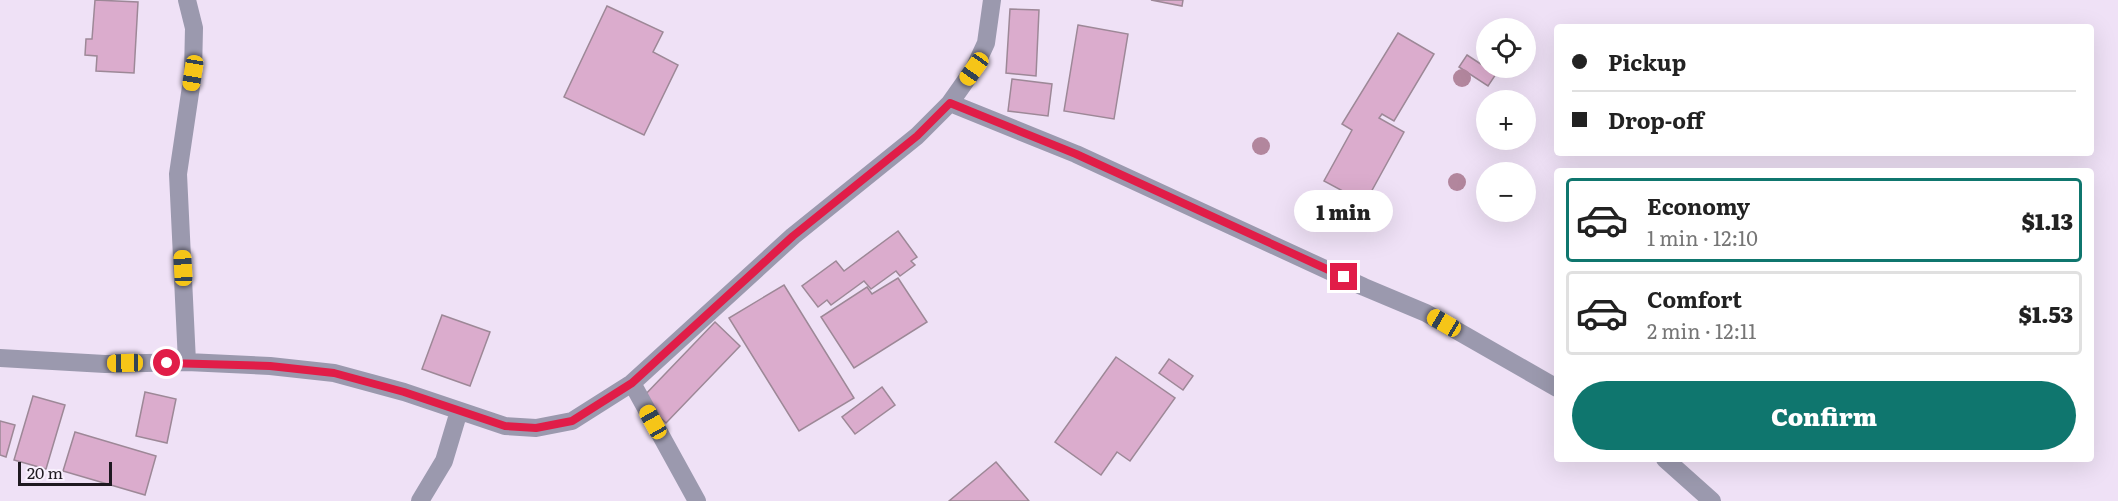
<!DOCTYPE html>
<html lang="en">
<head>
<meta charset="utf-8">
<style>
  :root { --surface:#fff; --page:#f2f2f2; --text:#222; --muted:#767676; --line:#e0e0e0; --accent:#0f766e }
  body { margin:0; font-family:Literata,serif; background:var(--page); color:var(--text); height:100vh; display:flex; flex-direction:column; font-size:22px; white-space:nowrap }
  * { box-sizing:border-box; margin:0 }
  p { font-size:20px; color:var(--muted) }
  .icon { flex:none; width:33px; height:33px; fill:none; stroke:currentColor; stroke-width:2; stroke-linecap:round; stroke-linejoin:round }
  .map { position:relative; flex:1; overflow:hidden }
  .sheet { position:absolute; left:1554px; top:168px; width:540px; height:294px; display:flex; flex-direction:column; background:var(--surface); border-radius:6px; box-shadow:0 6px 24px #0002 }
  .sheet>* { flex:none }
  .top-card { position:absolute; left:1554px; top:24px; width:540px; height:132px; border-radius:6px; box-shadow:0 6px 24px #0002; display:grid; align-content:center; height:132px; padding:0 18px; background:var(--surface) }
  .buttons { position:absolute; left:1476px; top:18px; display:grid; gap:12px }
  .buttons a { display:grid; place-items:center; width:60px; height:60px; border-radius:50%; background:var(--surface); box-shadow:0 6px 24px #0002; font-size:30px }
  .scale { position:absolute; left:18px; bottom:15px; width:94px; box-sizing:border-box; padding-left:6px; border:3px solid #1e1920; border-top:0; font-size:16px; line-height:21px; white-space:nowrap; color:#1e1920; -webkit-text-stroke:4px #f9f1fe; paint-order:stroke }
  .end { position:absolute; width:27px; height:27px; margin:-14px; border:8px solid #e11d48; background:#fff; box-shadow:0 0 0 3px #fff }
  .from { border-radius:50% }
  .bubble { position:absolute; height:42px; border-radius:21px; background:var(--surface); box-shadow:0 6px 24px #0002; font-size:20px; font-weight:800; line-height:42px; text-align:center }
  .car { position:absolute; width:18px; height:36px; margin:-18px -9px; border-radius:8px; box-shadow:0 0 4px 2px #0007; background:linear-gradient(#f5c518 24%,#345 0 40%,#f5c518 0 76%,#345 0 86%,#f5c518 0) }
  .top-card b { display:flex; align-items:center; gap:21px; height:57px; font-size:22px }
  .top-card b+b { border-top:2px solid var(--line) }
  .top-card i { width:15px; height:15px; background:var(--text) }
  ul { padding:10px 0 0; list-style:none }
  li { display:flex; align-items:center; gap:18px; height:84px; margin:0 12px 9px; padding:0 6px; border:3px solid var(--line); border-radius:6px }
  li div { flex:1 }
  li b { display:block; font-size:22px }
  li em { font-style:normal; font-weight:800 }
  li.current { border-color:var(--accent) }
  li>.icon { width:54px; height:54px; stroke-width:1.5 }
  .primary-button { display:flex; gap:12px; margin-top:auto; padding:12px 18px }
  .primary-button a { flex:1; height:69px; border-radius:36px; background:var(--accent); color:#fff; font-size:24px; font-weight:800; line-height:69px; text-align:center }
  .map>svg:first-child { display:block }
  .building { fill:#dbaccd; stroke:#9d8897; stroke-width:1.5 }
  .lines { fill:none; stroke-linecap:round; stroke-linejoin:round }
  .street { stroke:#9b99ae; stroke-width:18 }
  .tree { fill:#b2869d }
  .route { stroke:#e11d48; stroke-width:8 }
</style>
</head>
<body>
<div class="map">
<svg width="2118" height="501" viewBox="0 0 2118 501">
  <rect width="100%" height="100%" fill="#efe1f6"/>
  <path class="building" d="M95,0L138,2L134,73L96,71L97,56L85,55L86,39H92Z
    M1151,0H1183L1182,6Z
    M607,6L663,32L653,52L678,65L644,135L564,97Z
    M1010,9L1039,10L1036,76L1006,73Z
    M1078,25L1128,34L1114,119L1064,111Z
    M1398,33L1434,54L1394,121L1382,114L1379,118L1404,132L1365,203L1324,181L1352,130L1342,124Z
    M1467,55L1496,74L1488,86L1459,67Z
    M1012,79L1052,84L1048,116L1008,111Z
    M898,231L917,257L911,261L915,265L900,276L896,271L871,289L864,281L831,305L827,300L818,307L802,286L836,261L844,271Z
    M898,278L927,322L854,368L821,317L867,287L872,294Z
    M784,285L854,398L799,431L729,318Z
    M442,315L490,332L470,386L422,369Z
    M715,322L740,346L666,423L641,399Z
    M1116,357L1175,398L1130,461L1117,452L1101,475L1055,442Z
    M1169,359L1193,376L1183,390L1159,373Z
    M882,387L895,405L855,434L842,417Z
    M145,392L176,399L167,443L136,436Z
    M33,396L65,405L46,469L14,460Z
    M0,421L15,425L6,457L0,455Z
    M75,432L156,456L145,495L63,471Z
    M996,462L1029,501H949Z"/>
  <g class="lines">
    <path class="street" d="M187,0L194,28L193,73L178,174L187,362
      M950,103L1076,154L1364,287L1426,313L1557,388
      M0,358L105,364L187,362L270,366L334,373L404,392L505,426L536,428L572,421L632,383L793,236L917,136L950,103L974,69L986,43L992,0
      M632,383L697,501
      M1665,459L1712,501
      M420,501L444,461L459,411"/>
  </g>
  <g class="tree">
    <circle cx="1462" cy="78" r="9"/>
    <circle cx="1261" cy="146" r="9"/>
    <circle cx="1457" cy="182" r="9"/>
    <circle cx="1314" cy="214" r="9"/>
  </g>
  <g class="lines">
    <path class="route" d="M167,363L270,366L334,373L404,392L505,426L536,428L572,421L632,383L793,236L917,136L950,103L1076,154L1344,277"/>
  </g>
</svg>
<div class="buttons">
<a><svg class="icon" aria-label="locate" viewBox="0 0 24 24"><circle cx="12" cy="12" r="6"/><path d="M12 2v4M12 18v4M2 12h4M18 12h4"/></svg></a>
<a>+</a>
<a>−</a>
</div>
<div class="scale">20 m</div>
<i class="end from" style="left:167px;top:363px"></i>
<i class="end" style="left:1344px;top:277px"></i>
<div class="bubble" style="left:1294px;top:190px;width:99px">1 min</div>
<i class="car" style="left:974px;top:69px;rotate:215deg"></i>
<i class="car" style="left:193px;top:73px;rotate:189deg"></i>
<i class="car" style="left:183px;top:268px;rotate:357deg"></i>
<i class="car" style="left:1444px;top:323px;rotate:300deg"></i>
<i class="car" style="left:125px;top:363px;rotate:269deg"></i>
<i class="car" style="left:653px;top:422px;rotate:331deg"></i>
<div class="top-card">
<b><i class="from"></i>Pickup</b>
<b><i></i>Drop-off</b>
</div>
<section class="sheet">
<ul>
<li class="current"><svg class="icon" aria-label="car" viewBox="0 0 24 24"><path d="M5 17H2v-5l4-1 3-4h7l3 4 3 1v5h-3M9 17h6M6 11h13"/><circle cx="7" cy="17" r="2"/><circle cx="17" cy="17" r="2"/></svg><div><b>Economy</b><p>1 min · 12:10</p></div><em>$1.13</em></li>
<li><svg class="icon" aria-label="car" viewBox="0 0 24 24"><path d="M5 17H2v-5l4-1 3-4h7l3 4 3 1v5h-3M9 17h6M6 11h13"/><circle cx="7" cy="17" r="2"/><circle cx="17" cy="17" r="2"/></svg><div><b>Comfort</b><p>2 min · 12:11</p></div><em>$1.53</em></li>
</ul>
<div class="primary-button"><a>Confirm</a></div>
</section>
</div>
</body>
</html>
